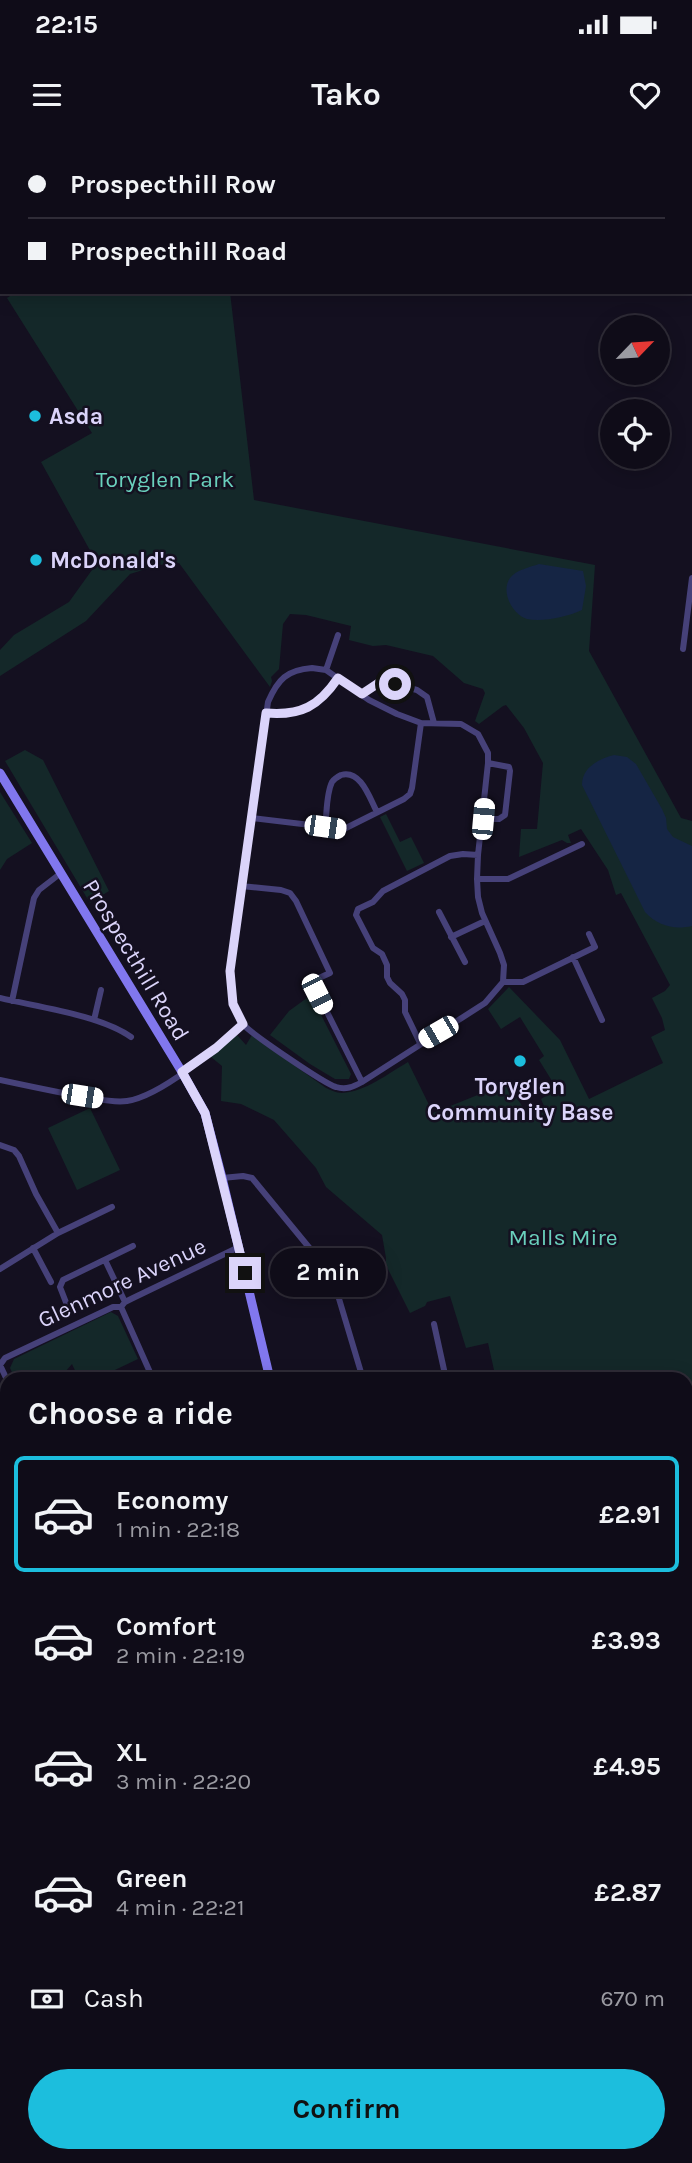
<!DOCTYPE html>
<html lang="en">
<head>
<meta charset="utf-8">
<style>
  :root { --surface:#0f0c18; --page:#1d1a25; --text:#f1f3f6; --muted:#9b9ba2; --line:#2f2c37; --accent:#1cbedd }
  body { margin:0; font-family:Karla,sans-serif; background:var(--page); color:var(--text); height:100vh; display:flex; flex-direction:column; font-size:26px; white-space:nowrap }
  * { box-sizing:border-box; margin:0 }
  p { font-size:23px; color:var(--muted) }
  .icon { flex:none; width:38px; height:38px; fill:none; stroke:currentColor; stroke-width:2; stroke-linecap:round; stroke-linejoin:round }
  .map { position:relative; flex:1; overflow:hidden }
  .panel { position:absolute; left:0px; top:1232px; width:693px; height:791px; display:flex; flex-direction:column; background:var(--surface); border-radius:21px 21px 0 0; box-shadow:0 4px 18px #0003,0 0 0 2px var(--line) }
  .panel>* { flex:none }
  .top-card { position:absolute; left:0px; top:0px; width:693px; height:154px; box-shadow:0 4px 18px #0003,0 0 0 2px var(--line); display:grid; align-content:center; height:154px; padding:0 28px; background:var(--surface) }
  .needle { width:46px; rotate:65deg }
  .tools { position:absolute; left:600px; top:175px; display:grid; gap:14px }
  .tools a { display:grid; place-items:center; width:70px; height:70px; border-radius:50%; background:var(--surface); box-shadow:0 4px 18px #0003,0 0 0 2px var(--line); font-size:35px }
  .end { position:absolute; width:32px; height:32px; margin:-16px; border:9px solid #dbd4fa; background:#111; box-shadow:0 0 0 4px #111 }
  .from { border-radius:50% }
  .bubble { position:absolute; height:49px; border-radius:24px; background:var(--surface); box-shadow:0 4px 18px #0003,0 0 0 2px var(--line); font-size:23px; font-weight:700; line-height:49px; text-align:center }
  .car { position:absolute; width:21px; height:42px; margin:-21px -10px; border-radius:9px; box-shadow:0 0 5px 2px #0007; background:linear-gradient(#fff 24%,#345 0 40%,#fff 0 76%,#345 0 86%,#fff 0) }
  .top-card b { display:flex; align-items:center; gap:24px; height:66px; font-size:26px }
  .top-card b+b { border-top:2px solid var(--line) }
  .top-card i { width:18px; height:18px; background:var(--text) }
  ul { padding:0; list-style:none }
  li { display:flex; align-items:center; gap:21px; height:116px; margin:0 14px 10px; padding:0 14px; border:4px solid transparent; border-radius:10px }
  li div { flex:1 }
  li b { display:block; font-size:26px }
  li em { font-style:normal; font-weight:700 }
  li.current { border-color:var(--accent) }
  li>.icon { width:63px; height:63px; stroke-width:1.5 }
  h2 { padding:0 28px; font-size:32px; line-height:84px }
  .pay { display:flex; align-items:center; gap:18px; height:77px; padding:0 28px; font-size:26px }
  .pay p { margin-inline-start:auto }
  .primary-button { display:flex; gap:14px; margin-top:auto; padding:14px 28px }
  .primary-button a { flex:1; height:80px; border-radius:42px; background:var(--accent); color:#111; font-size:28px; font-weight:700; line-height:80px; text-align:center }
  .status { display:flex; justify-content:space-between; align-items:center; height:49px; padding:0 35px; background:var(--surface); direction:ltr }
  .status svg { height:19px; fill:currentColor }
  header { display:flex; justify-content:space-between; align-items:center; height:91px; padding:0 28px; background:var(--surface); font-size:32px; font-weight:700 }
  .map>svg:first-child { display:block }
  .green { fill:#142829 }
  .water { fill:#152544 }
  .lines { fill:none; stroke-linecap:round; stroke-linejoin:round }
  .street { stroke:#464179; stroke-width:6 }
  .secondary { stroke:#8177ee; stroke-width:9 }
  .primary { stroke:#c369ec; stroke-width:10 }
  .route { stroke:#dbd4fa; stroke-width:9 }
  .poi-dot { fill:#1cbedd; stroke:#141020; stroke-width:2.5 }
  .labels { text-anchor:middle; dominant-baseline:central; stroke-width:5; stroke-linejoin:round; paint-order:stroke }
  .poi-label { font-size:23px; font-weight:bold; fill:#dbd4fa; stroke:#141020; text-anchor:start }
  .park-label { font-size:23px; fill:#6ad0bd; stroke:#141020 }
  .street-label { font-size:23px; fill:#dbd4fa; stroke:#141020 }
</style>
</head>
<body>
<div class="status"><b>22:15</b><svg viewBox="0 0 49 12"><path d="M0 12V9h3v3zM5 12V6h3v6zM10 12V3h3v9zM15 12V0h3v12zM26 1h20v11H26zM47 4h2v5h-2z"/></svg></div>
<header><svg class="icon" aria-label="menu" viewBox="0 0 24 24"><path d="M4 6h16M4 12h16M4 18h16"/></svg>Tako<svg class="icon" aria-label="heart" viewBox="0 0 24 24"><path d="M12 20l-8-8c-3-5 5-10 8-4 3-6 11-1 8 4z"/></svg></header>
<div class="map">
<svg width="692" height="2023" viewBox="0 0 692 2023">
  <rect width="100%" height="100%" fill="#141020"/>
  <path class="green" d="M16,152H230L254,360L595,425L589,511L681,678L692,681V1748L686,1746V1239H496L488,1203L466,1208L450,1156L427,1162L425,1166L410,1173L386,1125V1118L382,1095L326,1047L316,1028L274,980L241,964L221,961L222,926L211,917L237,895L246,905L252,895L326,948C331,950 336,953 342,953C365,952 389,933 408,922L433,973L485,952L505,940L528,975L544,966L541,959L557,949L539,920L544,916L520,877L501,889L488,869L509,847L560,900L589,959L663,923L651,897L665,890L662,878L652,858L665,851L670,845L621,753L616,755L608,730L581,689L568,695L571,703H567L562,700L519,717L521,689H537L543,623L524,588L506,565L503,566L479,584L475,581L485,553L483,549L464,543L433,516L386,505L373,506L349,500L351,486L306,475L290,474L283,484L279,529L271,537L272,541L270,547L179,423L159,425L130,434L86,481L0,536V510L14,495L69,462L97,423L41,322L92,293L7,158Z
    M25,610L43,620L109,751L90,763L5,621Z
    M0,652L32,703L7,719L0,730Z
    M386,674L400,702L411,697L424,723L407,731L380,677Z
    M311,855L351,934L349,939H335L310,924L270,895L289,871Z
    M90,968L120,1030L77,1050L48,988Z
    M111,1172L118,1176L138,1219L96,1239H79L72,1224L59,1239H15L10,1228L14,1219Z"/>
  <path class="water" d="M539,424L583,431L586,446L582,470C567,477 543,482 527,479C513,475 500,452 510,438C516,430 530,427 539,424Z
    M614,615L627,617L636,624L662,669L666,678L667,689L673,697L692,706V786C674,790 658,786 645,772L582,645C582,627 599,619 614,615Z"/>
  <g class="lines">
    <path class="street" d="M7,0L8,2
      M452,0V2
      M528,0V2
      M0,112L2,111
      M683,509L692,438
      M312,528L326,530L369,560L397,574L421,583L461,584L478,594L488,613V623L478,715L477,739L478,757L482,773L500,813L504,825L503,842L485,863L362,942C353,947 346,950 336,947C325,944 248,892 242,883C231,868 231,848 230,830L268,562C278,539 287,530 312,528Z
      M326,530L338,495
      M362,554L381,543L387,542L417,550L427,557L434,583
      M266,573C301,575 318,566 338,538
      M252,678L344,689L404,659L410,654L412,648L421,583
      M483,679H499L505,675L510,631L509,627L488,623
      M325,687C327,674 326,654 332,642C335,638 337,637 341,635C361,629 370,659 377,672
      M477,739H508L582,704
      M241,746L281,750L290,753L296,761L330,833L319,838L315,848L362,942
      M439,772L465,822
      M451,797L485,781
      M573,817L602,880
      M503,842H523L595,807L589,794
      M0,858C38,867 100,875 131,897
      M12,861L34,758L39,750L61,733
      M94,880L101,850
      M420,903L405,872V860L402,854L390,843L387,837V825L382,814L373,808L356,775L358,769L373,762L383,751L450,716L463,714L478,715
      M0,940C28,946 56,952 84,957C98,959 113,963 127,961C161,956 217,908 243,884
      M0,1005L14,1010L19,1016L36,1054L58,1093
      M222,1038L243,1036L252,1038L321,1122L334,1142L363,1239
      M33,1108L51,1142
      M105,1120L125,1162
      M0,1129L58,1093L112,1067
      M67,1165L60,1147L63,1140L133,1106
      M121,1167L153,1239
      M434,1184L446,1239
      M7,1240L0,1225L5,1218L113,1167H121L125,1162L133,1158L239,1107
      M0,1391L7,1406
      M0,1454L7,1450
      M0,1583L7,1579
      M0,1677L7,1672
      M686,1753L692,1755
      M0,1835L7,1832
      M686,1926L692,1923
      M0,1970L7,1965
      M686,2000L692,1997
      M0,2014L7,2006
      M491,2016L495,2023
      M623,2016L629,2023
      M181,2022L182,2023
      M43,2023V2021L50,2016
      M649,2023L660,2016"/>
    <path class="secondary" d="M605,0V2
      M0,633L182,932L205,973L222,1038L270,1239
      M0,1749L7,1751
      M295,2016L308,2023
      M539,2016L544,2023"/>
    <path class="primary" d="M244,2L247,0
      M0,135L2,134
      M691,138H692"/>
  </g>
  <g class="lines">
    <path class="route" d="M245,1133L205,973L182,932L216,908L243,884L233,864L230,831L266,573C301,576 319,566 338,538L362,554L380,542L395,544"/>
  </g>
  <g class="poi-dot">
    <circle cx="35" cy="276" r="7"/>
    <circle cx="36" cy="420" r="7"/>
    <circle cx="520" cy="921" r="7"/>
  </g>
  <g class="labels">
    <g class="poi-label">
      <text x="49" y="276">Asda</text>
      <text x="50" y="420">McDonald's</text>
      <text x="520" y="946" text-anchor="middle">Toryglen<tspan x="520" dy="26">Community Base</tspan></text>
    </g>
    <g class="park-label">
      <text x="165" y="339">Toryglen Park</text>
      <text x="563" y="1097">Malls Mire</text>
    </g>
    <g class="street-label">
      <text transform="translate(136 820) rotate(59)">Prospecthill Road</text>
      <text transform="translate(122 1143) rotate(-25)">Glenmore Avenue</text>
    </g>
  </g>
</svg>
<div class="tools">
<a><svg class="needle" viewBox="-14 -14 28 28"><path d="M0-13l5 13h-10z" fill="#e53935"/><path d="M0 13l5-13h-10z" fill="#9b9ba2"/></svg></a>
<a><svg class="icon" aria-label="locate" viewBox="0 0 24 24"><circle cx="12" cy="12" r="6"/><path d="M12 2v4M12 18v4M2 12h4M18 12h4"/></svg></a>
</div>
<i class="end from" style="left:395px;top:544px"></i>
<i class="end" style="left:245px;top:1133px"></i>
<div class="bubble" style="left:270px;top:1108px;width:116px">2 min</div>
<i class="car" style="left:483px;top:679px;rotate:5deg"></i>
<i class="car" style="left:325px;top:687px;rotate:98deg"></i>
<i class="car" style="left:317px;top:854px;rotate:153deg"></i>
<i class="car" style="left:438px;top:892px;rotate:240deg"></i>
<i class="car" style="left:82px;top:956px;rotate:99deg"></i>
<div class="top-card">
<b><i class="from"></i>Prospecthill Row</b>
<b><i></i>Prospecthill Road</b>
</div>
<section class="panel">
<h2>Choose a ride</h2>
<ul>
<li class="current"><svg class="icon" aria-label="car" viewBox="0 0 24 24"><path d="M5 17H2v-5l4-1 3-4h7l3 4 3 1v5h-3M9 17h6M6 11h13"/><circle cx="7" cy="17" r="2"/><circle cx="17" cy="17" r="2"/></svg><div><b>Economy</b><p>1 min · 22:18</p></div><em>£2.91</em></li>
<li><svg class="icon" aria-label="car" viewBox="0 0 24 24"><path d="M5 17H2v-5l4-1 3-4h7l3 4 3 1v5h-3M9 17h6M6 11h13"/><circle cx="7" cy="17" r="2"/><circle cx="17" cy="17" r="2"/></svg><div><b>Comfort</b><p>2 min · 22:19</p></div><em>£3.93</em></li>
<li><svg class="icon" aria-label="car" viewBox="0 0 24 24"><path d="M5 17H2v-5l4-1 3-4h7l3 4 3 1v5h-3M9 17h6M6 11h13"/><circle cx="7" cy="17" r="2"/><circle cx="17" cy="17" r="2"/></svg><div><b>XL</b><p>3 min · 22:20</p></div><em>£4.95</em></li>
<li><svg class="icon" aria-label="car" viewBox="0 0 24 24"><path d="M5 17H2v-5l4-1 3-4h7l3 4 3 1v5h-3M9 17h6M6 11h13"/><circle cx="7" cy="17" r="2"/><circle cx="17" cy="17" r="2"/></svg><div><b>Green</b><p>4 min · 22:21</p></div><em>£2.87</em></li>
</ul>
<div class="pay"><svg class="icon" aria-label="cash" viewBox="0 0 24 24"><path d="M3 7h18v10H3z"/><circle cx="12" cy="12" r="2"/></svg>Cash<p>670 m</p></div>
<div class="primary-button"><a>Confirm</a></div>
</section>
</div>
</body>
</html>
